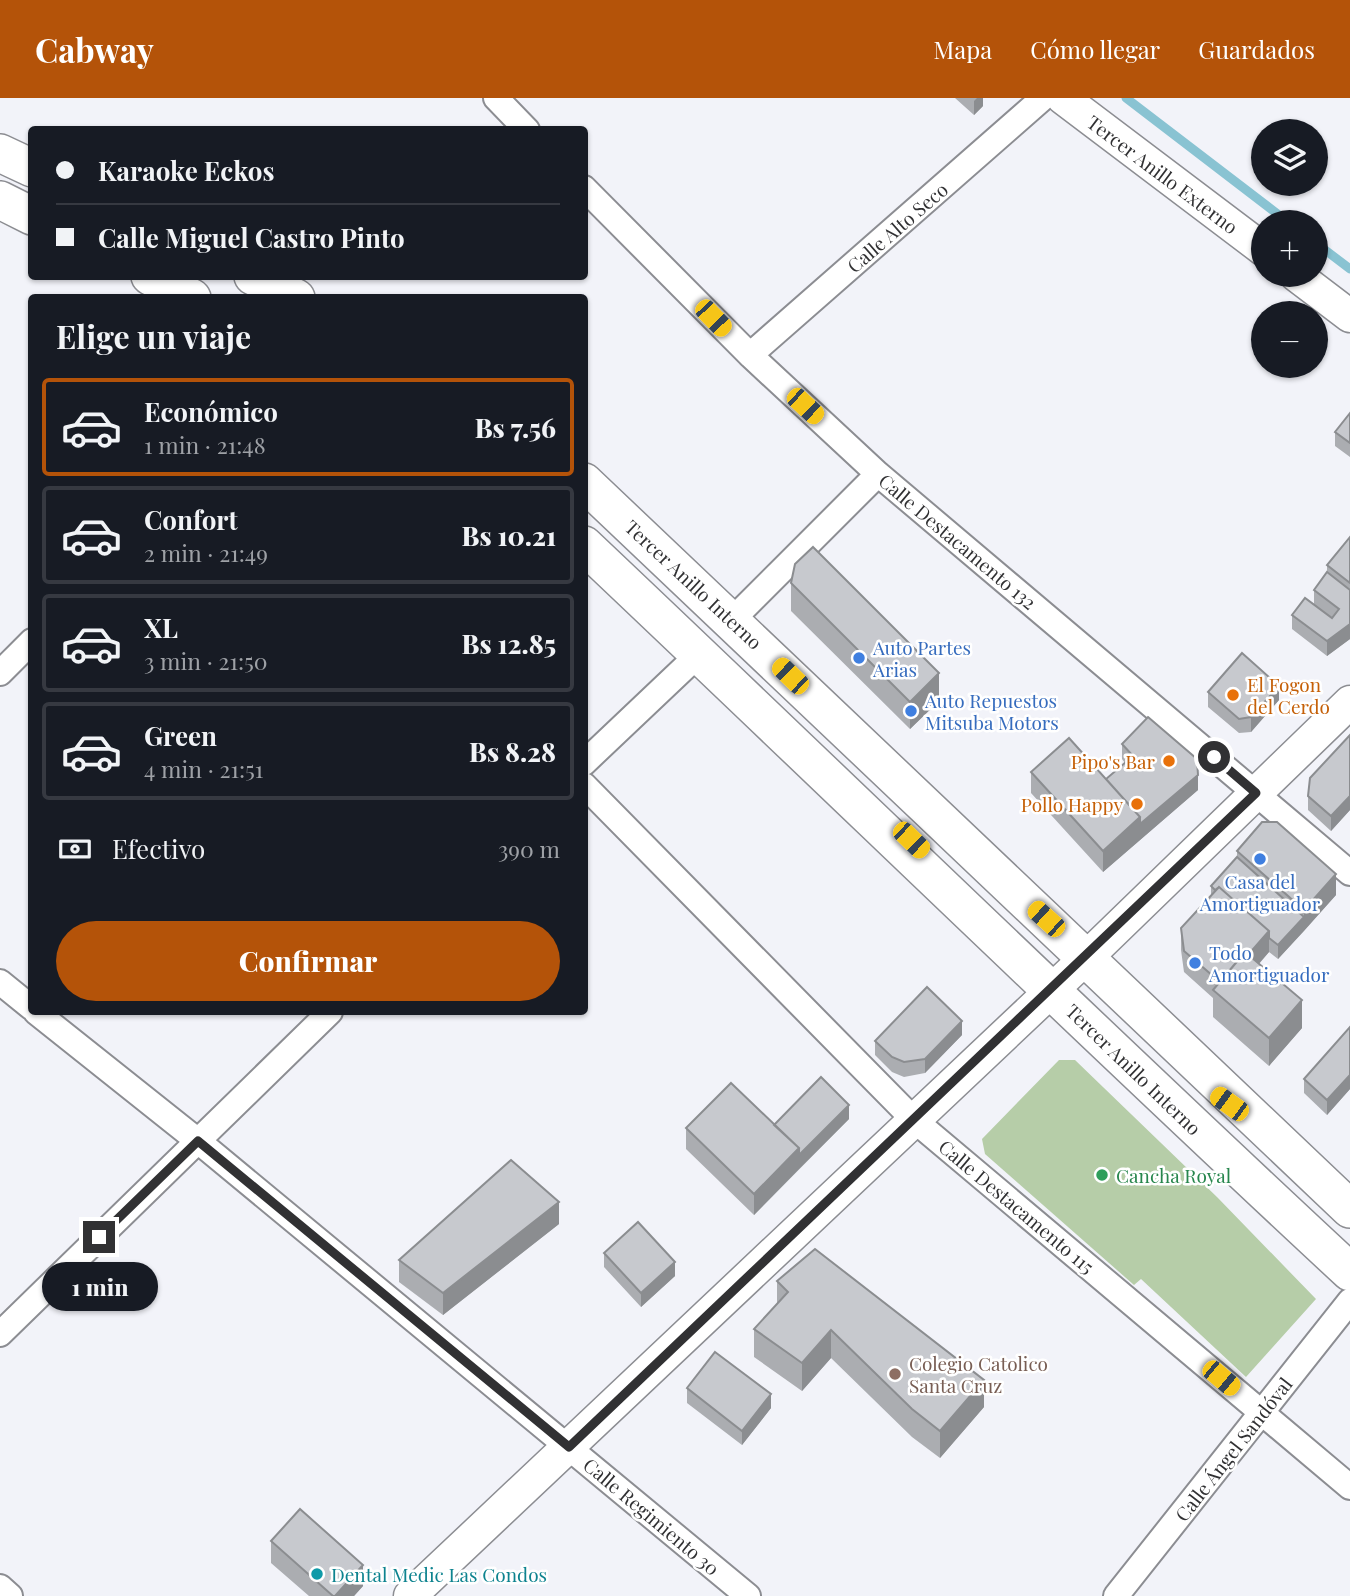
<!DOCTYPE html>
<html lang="es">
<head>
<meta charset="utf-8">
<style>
  :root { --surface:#171b24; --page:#20242c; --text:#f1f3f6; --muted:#9ea1a6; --line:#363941; --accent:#b45309 }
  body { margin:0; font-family:"Playfair Display",serif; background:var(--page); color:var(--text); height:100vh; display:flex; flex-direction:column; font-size:26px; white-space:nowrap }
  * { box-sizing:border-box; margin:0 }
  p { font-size:23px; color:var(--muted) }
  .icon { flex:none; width:38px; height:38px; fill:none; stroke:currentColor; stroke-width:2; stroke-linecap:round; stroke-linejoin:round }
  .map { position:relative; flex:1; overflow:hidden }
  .drawer { position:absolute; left:28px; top:196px; width:560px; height:721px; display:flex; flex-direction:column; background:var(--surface); border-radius:7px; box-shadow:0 2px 5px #0004 }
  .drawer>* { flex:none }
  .guide { position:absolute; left:28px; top:28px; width:560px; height:154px; border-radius:7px; box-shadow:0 2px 5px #0004; display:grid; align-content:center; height:154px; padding:0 28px; background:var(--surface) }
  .fabs { position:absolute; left:1251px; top:21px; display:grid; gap:14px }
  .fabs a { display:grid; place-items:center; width:77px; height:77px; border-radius:50%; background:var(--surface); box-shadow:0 2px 5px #0004; font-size:35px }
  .end { position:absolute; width:32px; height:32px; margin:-16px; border:9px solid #313133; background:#fff; box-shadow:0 0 0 4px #fff }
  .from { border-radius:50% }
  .bubble { position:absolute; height:49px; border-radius:24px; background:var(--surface); box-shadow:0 2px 5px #0004; font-size:23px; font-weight:800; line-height:49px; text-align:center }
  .car { position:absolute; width:21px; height:42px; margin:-21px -10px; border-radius:9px; box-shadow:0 0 5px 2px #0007; background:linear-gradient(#f5c518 24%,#345 0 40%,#f5c518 0 76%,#345 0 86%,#f5c518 0) }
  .guide b { display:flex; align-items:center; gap:24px; height:66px; font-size:26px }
  .guide b+b { border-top:2px solid var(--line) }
  .guide i { width:18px; height:18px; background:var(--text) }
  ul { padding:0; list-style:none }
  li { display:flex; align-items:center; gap:21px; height:98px; margin:0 14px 10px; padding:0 14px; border:4px solid var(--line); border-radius:7px }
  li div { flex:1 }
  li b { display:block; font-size:26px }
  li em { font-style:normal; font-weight:800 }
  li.current { border-color:var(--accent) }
  li>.icon { width:63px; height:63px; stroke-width:1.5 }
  h2 { padding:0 28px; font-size:32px; line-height:84px }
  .pay { display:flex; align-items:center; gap:18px; height:77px; padding:0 28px; font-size:26px }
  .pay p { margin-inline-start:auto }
  .button { display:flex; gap:14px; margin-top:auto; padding:14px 28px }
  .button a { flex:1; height:80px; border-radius:42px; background:var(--accent); color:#fff; font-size:28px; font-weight:800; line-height:80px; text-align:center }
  header { display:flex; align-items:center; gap:42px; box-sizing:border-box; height:98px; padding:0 35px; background:var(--accent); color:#fff }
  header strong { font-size:33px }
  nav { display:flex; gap:38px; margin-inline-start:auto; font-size:24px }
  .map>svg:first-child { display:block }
  .green { fill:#b6cda8 }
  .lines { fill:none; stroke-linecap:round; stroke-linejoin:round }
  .stream { stroke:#89c3d2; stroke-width:9 }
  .minor-casing { stroke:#8c8d92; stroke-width:28 }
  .tertiary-casing { stroke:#8c8d92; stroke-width:35 }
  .secondary-casing { stroke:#8c8d92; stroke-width:40 }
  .minor { stroke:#fff; stroke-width:24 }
  .tertiary { stroke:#fff; stroke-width:32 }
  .secondary { stroke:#fff; stroke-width:37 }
  .wall { fill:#abadb1 }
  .shaded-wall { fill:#8b8d90 }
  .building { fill:#c7c9ce; stroke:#8b8d90; stroke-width:2 }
  .route { stroke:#313133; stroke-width:9 }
  .shop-dot { fill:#3f7fe0; stroke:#fff; stroke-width:2.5 }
  .food-dot { fill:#e8710a; stroke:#fff; stroke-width:2.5 }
  .leisure-dot { fill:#2e9e5b; stroke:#fff; stroke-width:2.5 }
  .education-dot { fill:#8d6e63; stroke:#fff; stroke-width:2.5 }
  .culture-dot { fill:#0f9aa8; stroke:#fff; stroke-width:2.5 }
  .labels { text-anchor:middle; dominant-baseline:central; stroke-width:5; stroke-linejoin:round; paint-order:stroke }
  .street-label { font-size:19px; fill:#313133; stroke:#fff }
  .shop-label { font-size:19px; fill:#366cbe; stroke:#fff; text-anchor:start }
  .food-label { font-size:19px; fill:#c56008; stroke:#fff; text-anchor:end }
  .leisure-label { font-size:19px; fill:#27864d; stroke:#fff; text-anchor:start }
  .education-label { font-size:19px; fill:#785e54; stroke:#fff; text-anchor:start }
  .culture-label { font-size:19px; fill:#0d838f; stroke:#fff; text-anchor:start }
</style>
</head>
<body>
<header>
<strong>Cabway</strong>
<nav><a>Mapa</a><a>Cómo llegar</a><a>Guardados</a></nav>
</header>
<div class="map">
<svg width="1350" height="1498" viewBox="0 0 1350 1498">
  <rect width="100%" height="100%" fill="#f2f3f9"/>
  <path class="green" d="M1059,962H1075L1217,1099L1316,1201L1246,1279L1141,1181L1134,1187L985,1056L982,1041Z"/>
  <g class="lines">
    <path class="stream" d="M1126,0L1288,124
      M1316,145L1350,171"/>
    <g class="minor-casing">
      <path id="minor" d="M496,0L527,32
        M584,90L750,257L878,376L1350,775
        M750,257L1043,0
        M732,522L878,376
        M0,575L32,543
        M584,665L699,556
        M584,687L914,1022L1350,1389
        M0,884L32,910
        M36,914L198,1043L748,1498
        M0,1236L330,914
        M0,1489L10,1498
        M1116,1498L1350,1203"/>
    </g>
    <g class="tertiary-casing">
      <path id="tertiary" d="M1063,0L1264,152
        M1296,177L1350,218
        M410,1498L1087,859L1350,604"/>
    </g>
    <g class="secondary-casing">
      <path id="secondary" d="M0,55L32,70
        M0,102L32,118
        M150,178L192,200
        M253,178L296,200
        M584,384L1350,1111
        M584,447C840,689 1092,935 1350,1174"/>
    </g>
    <use href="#minor" class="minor"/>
    <use href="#tertiary" class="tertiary"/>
    <use href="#secondary" class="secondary"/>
  </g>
  <path class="wall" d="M955,0H983V8L974,17Z
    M1350,315V359L1335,348V334Z
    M1350,439V541L1327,558L1292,531V517L1314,506V492L1327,474V467Z
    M791,485L939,603L910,631L791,513Z
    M1208,594L1279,602L1251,634L1239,635L1208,609Z
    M1350,637V712L1331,733L1308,712V698Z
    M1122,646L1198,692L1103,774L1031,695V674L1106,681L1125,665L1122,661Z
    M1237,753L1336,797L1278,861L1269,854L1259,866L1302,930L1269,968L1213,919V900L1184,874L1181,852V830L1211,797V788L1237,759Z
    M1350,929V991L1327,1017L1304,995V981Z
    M962,937L925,975L904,979L892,974L875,957V943Z
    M849,1021L754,1117L686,1051V1030L774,1027Z
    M559,1126L443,1217L399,1184V1162Z
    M604,1155L675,1178L641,1209L604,1169Z
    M777,1183L984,1309L940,1360L912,1339L831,1260L802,1293L754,1259V1231L777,1206Z
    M687,1290L771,1310L742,1347L687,1305Z
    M271,1443L363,1488L354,1498H309L271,1465Z"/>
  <path class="shaded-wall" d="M977,0H983V8L974,17V3Z
    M1350,526V541L1327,558V543Z
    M939,575V603L910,631V604Z
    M1279,588V602L1251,634V619Z
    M1198,677V692L1103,774V753L1140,719Z
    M1350,698V712L1331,733V718Z
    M1336,776V797L1304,833V812Z
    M1304,819V833L1278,861V847Z
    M1269,833V854L1226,903L1222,886Z
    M1302,902V930L1269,968V940Z
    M962,923V937L925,975V961Z
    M1350,977V991L1327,1017V1002Z
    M849,1007V1021L799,1071V1057Z
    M799,1050V1071L754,1117V1096Z
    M559,1104V1126L443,1217V1195Z
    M675,1164V1178L641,1209V1195Z
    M831,1232V1260L802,1293V1265Z
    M984,1282V1309L940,1360V1333Z
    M771,1296V1310L742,1347V1333Z
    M363,1467V1488L354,1498H335Z"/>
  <path class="building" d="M1350,315V345L1335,334Z
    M1350,439V485L1327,467Z
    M813,449L939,575L910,604L791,485L795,466Z
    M1327,474L1350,492V526L1327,543L1292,517L1305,500L1332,520L1339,511L1314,492Z
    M1242,555L1279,588L1251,619L1239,621L1208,594Z
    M1148,619L1197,661L1198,677L1140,726V719L1106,681L1133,658L1122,646Z
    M1350,637V698L1331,718L1308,698L1310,680Z
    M1069,640L1140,719L1103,753L1031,674Z
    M1262,724H1277L1336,776L1304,812L1237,753Z
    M1237,759L1304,819L1278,847L1269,840V833L1219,789L1215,792L1211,788Z
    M1219,789L1269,833L1248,857L1245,854L1220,884L1184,853L1181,830Z
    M1245,854L1302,902L1269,940L1213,892Z
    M927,889L962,923L925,961L904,964L892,959L875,943Z
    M1350,929V977L1327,1002L1304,981Z
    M821,979L849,1007L799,1057V1050L774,1027Z
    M731,985L799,1050L754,1096L686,1030Z
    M511,1062L559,1104L443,1195L399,1162Z
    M638,1124L675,1164L641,1195L604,1155Z
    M815,1151L984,1282L940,1333L912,1311L831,1232L802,1265L754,1231L788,1194L777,1183Z
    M715,1254L771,1296L742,1333L687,1290Z
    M300,1411L363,1467L335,1498H333L271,1443Z"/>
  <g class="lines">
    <path class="route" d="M99,1139L198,1043L569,1349L1256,695L1214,659"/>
  </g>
  <g class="shop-dot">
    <circle cx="859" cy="560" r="7"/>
    <circle cx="911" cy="613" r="7"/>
    <circle cx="1260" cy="761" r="7"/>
    <circle cx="1195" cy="865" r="7"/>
  </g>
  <g class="food-dot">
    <circle cx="1233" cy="597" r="7"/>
    <circle cx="1169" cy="663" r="7"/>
    <circle cx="1137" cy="706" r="7"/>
  </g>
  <circle class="leisure-dot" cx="1102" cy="1077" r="7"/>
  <circle class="education-dot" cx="895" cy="1276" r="7"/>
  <circle class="culture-dot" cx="317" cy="1476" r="7"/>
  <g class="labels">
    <g class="street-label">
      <text transform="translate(1163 76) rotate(37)">Tercer Anillo Externo</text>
      <text transform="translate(897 129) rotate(-41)">Calle Alto Seco</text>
      <text transform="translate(958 443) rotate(40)">Calle Destacamento 132</text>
      <text transform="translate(694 486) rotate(43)">Tercer Anillo Interno</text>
      <text transform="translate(1134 971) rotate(44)">Tercer Anillo Interno</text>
      <text transform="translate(1017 1108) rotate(40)">Calle Destacamento 115</text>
      <text transform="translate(1233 1351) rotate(-52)">Calle Ángel Sandóval</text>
      <text transform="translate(652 1418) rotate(40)">Calle Regimiento 30</text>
    </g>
    <g class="shop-label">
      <text x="873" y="549">Auto Partes<tspan x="873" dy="22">Arias</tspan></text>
      <text x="925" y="602">Auto Repuestos<tspan x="925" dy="22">Mitsuba Motors</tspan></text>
      <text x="1260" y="783" text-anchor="middle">Casa del<tspan x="1260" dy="22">Amortiguador</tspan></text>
      <text x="1209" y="854">Todo<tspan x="1209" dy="22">Amortiguador</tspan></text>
    </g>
    <g class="food-label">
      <text x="1247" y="586" text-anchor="start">El Fogon<tspan x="1247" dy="22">del Cerdo</tspan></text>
      <text x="1155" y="663">Pipo's Bar</text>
      <text x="1123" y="706">Pollo Happy</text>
    </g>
    <g class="leisure-label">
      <text x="1116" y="1077">Cancha Royal</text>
    </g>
    <g class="education-label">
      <text x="909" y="1265">Colegio Catolico<tspan x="909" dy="22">Santa Cruz</tspan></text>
    </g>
    <g class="culture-label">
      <text x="331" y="1476">Dental Medic Las Condos</text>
    </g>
  </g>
</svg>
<div class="fabs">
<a><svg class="icon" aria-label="layers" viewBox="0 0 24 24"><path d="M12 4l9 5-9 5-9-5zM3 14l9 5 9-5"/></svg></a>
<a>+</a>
<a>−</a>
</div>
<i class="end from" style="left:1214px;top:659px"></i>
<i class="end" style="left:99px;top:1139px"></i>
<div class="bubble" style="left:42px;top:1164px;width:116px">1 min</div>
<i class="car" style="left:713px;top:220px;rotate:136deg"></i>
<i class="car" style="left:805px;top:308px;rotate:133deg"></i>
<i class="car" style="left:790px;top:578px;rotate:314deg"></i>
<i class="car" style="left:911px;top:742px;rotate:134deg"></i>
<i class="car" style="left:1046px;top:821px;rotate:312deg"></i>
<i class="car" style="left:1229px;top:1006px;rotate:306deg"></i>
<i class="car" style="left:1221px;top:1280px;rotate:130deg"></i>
<div class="guide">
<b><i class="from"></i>Karaoke Eckos</b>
<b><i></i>Calle Miguel Castro Pinto</b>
</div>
<section class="drawer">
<h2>Elige un viaje</h2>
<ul>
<li class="current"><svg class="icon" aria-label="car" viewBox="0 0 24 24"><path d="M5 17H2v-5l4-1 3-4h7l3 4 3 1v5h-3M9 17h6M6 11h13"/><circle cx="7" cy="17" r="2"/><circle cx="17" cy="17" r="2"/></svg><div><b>Económico</b><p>1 min · 21:48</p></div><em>Bs 7.56</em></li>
<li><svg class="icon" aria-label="car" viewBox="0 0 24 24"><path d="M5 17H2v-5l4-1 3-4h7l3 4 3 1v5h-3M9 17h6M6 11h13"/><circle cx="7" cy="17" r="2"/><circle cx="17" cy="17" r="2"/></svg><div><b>Confort</b><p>2 min · 21:49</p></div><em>Bs 10.21</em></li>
<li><svg class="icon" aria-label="car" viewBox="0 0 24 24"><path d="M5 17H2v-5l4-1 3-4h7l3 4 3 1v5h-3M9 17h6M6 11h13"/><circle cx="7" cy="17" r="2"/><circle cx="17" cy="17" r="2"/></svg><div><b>XL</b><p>3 min · 21:50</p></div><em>Bs 12.85</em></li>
<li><svg class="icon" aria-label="car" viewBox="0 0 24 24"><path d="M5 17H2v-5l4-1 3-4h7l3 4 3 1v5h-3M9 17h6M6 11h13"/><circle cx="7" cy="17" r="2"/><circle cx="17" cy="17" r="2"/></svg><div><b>Green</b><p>4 min · 21:51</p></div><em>Bs 8.28</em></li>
</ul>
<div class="pay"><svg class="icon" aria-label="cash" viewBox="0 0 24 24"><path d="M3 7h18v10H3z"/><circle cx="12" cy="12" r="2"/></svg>Efectivo<p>390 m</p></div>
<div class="button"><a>Confirmar</a></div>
</section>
</div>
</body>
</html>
